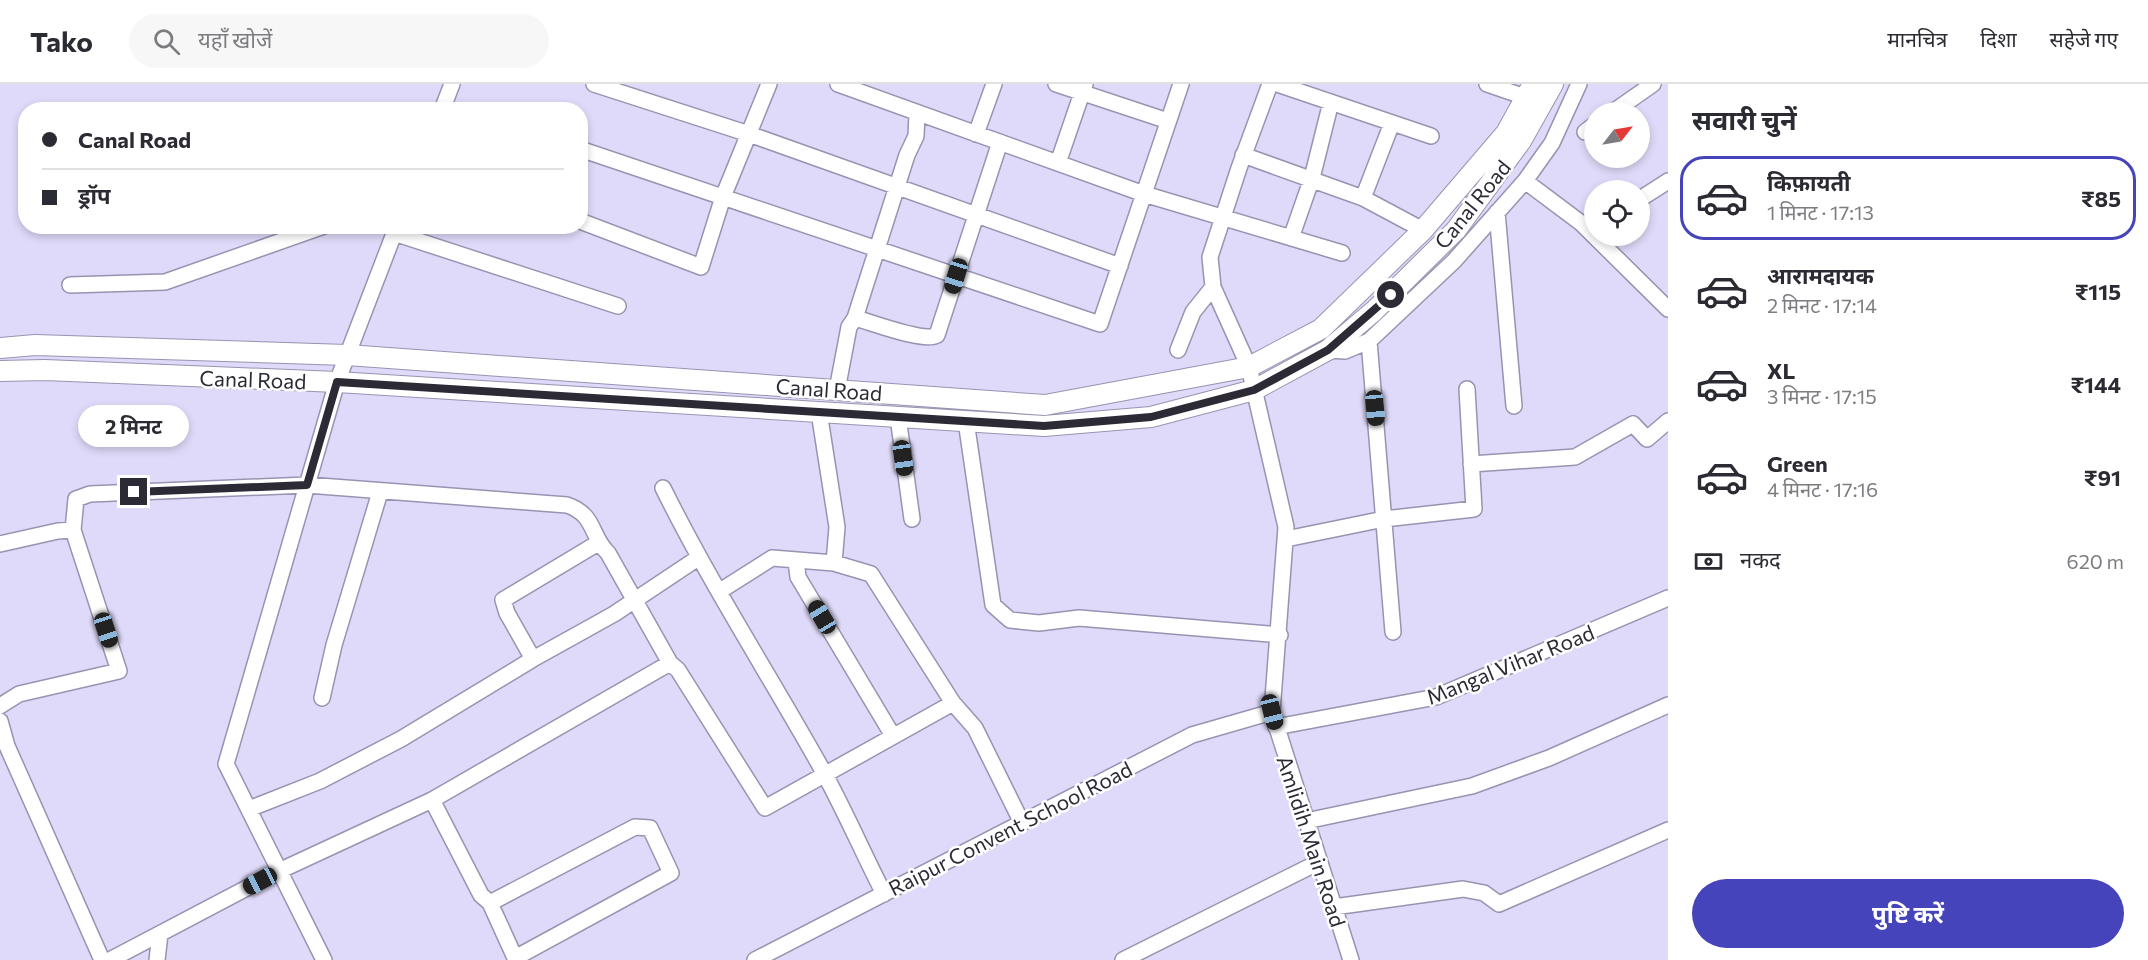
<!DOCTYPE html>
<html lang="hi">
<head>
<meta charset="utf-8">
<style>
  :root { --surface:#fff; --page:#f7f7f7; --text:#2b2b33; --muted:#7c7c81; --line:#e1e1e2; --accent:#4544ba }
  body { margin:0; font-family:Commissioner,"Noto Sans Devanagari",sans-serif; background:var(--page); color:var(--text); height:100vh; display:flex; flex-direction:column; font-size:22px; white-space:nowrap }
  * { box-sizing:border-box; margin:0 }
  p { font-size:20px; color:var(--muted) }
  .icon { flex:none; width:33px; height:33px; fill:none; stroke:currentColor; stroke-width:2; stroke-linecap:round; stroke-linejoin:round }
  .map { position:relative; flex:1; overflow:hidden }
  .sheet { display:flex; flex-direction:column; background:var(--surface); width:480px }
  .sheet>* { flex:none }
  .hud { position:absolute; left:18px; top:18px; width:570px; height:132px; border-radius:24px; box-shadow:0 3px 9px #0003; display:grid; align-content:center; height:132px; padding:0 24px; background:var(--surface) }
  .needle { width:39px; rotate:59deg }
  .controls { position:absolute; left:1584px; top:18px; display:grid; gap:12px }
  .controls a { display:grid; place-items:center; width:66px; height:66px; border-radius:50%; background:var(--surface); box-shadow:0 3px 9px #0003; font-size:30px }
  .end { position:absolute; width:27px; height:27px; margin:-14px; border:8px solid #2c2a35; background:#fff; box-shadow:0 0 0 3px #fff }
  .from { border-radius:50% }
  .bubble { position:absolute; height:42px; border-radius:21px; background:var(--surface); box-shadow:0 3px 9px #0003; font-size:20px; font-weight:700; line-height:42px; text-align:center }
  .car { position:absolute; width:18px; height:36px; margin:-18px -9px; border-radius:8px; box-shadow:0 0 4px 2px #0007; background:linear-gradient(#222 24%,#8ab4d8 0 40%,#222 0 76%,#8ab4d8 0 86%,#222 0) }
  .hud b { display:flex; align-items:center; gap:21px; height:57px; font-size:22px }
  .hud b+b { border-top:2px solid var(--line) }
  .hud i { width:15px; height:15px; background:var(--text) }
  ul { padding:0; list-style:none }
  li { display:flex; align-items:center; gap:18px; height:84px; margin:0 12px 9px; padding:0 12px; border:3px solid transparent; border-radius:24px }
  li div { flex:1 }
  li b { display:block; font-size:22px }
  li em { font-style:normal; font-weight:700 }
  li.current { border-color:var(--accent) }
  li>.icon { width:54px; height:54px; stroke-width:1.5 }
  h2 { padding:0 24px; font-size:27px; line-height:72px }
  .pay { display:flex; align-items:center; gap:15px; height:66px; padding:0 24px; font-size:22px }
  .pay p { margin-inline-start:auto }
  .cta { display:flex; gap:12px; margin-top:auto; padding:12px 24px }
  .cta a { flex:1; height:69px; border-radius:36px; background:var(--accent); color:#fff; font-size:24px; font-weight:700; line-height:69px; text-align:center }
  header { display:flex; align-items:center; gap:36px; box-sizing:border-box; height:84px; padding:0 30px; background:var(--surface); border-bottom:2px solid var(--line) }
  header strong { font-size:28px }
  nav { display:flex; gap:33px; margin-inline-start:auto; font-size:21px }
  .search { width:420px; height:54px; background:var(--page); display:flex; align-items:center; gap:15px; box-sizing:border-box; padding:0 21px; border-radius:33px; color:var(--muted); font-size:22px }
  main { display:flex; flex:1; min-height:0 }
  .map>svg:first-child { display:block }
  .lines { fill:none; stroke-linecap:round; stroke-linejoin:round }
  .minor-casing { stroke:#9893b0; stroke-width:18 }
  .major-casing { stroke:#9893b0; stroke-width:22 }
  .minor { stroke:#fff; stroke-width:15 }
  .major { stroke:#fff; stroke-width:20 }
  .route { stroke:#2c2a35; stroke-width:8 }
  .labels { text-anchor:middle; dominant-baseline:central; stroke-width:5; stroke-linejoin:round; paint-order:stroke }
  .street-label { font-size:21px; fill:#2c2a35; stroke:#fff }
</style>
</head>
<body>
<header>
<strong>Tako</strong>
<div class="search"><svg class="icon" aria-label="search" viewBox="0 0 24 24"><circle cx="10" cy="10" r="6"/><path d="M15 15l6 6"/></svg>यहाँ खोजें</div>
<nav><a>मानचित्र</a><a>दिशा</a><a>सहेजे गए</a></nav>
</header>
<main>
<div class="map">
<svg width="1668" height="876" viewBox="0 0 1668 876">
  <rect width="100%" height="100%" fill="#dfdaf9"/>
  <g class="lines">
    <g class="minor-casing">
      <path id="minor" d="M594,0L749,50L1120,182
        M838,0L1144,110L1342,169
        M1056,0L1168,37
        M1270,0L1239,84L1210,173L1213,203L1249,283L1286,443L1272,628L1351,876
        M1277,0L1431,52
        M1487,0L1525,13
        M442,26L452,0
        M1613,28L1653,0
        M1585,48L1594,41
        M976,50L994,0
        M580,65L1100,240L1181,0
        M1243,71L1363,114L1423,146
        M1058,79L1085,0
        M1525,97L1581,139L1668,225
        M1363,114L1392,39
        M1640,115L1668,97
        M1497,128L1514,322
        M580,137L701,183L723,113L769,0
        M394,149L618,222
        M1291,154L1312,94L1331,18
        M70,201L165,198L324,142
        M855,234C871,238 924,259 937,251L1000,58
        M1369,257L1393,548
        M1178,266L1193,228L1213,203
        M1328,266L1345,267L1369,257L1454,177L1525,97L1552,59L1579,0
        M837,306L849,243L855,234L907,71L916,52L917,29
        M819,328L837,443L834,479
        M898,333L912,435
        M966,337L993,521L1010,536L1039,539L1079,534L1280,551
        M1471,380L1575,373L1633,340L1647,355L1668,337
        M663,404C711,501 770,592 823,687C845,727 863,769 884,810
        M1286,455L1384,435L1474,425L1467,305
        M0,460L58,447L73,446
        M796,477L798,493L893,652
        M720,507L772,474L834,479L871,490L953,619L975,644L1022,739
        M533,575L507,529L503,516L598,459
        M322,614L334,561L380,408
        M0,622L19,610L119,587L73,446L76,415L90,410L307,401L567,421C596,431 590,452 608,469L670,579L678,586L765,724L953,619
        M0,637L7,662L102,876
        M1276,643L1436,613L1668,514
        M432,716L481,811L490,819L516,876
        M249,725L320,697L401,655L533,575L614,530L698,474
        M1306,737L1472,702L1549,674L1668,621
        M490,819L635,743L650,744L671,789L515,874
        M1334,823L1463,805L1484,809L1499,820L1668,746
        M110,876L279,787L432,716L670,579
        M157,876L160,850
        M324,876L226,680L337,298L397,142
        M755,876L1192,651L1272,628
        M1123,876L1319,778"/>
    </g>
    <g class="major-casing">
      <path id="major" d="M0,264L35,261L347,271L1045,321L1249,283L1321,245L1423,146L1506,49L1533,0
        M0,287L45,286L337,298L1044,342L1151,333L1254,306L1328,266L1374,227L1456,146L1521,57L1553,0"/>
    </g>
    <use href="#minor" class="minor"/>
    <use href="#major" class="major"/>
  </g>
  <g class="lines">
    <path class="route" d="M134,408L307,401L337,298L1044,342L1151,333L1254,306L1328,266L1391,211"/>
  </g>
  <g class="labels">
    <g class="street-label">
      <text transform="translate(1472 120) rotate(-51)">Canal Road</text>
      <text transform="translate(253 295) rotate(2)">Canal Road</text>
      <text transform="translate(829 305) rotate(4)">Canal Road</text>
      <text transform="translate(1510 580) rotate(-22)">Mangal Vihar Road</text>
      <text transform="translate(1010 744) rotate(-27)">Raipur Convent School Road</text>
      <text transform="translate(1312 757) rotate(72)">Amlidih Main Road</text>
    </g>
  </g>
</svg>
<div class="controls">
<a><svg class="needle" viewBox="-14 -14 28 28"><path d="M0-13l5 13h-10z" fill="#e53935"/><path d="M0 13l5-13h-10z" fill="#7c7c81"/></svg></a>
<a><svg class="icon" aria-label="locate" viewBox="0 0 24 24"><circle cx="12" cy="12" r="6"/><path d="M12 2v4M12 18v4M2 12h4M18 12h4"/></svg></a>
</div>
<i class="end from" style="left:1391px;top:211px"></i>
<i class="end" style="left:134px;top:408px"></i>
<div class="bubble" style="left:78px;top:321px;width:111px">2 मिनट</div>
<i class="car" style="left:956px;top:192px;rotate:197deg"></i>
<i class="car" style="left:1375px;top:324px;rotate:175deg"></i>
<i class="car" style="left:903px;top:374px;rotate:172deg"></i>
<i class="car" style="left:822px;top:533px;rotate:329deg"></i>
<i class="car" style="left:106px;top:546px;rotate:162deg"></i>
<i class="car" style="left:1272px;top:628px;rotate:166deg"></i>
<i class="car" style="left:260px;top:797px;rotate:242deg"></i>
<div class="hud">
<b><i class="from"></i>Canal Road</b>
<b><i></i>ड्रॉप</b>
</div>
</div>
<section class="sheet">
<h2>सवारी चुनें</h2>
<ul>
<li class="current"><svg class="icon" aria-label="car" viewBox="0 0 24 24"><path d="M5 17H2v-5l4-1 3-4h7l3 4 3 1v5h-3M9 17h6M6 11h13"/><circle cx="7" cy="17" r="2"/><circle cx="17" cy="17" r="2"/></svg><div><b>किफ़ायती</b><p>1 मिनट · 17:13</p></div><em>₹85</em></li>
<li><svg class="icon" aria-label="car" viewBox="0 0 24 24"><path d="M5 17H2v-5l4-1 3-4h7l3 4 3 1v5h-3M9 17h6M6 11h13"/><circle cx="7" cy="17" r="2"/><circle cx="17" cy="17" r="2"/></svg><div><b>आरामदायक</b><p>2 मिनट · 17:14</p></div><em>₹115</em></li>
<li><svg class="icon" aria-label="car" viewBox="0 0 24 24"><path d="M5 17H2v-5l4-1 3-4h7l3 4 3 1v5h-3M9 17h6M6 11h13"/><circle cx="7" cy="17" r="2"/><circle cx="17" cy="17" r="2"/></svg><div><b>XL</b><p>3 मिनट · 17:15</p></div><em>₹144</em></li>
<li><svg class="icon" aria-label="car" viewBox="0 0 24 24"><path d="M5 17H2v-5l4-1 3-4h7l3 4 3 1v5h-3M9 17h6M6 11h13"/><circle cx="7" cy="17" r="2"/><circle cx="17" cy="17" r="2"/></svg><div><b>Green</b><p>4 मिनट · 17:16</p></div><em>₹91</em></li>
</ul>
<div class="pay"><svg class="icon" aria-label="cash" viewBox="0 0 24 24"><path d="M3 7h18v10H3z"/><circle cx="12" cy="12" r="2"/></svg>नकद<p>620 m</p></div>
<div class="cta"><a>पुष्टि करें</a></div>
</section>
</main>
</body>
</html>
